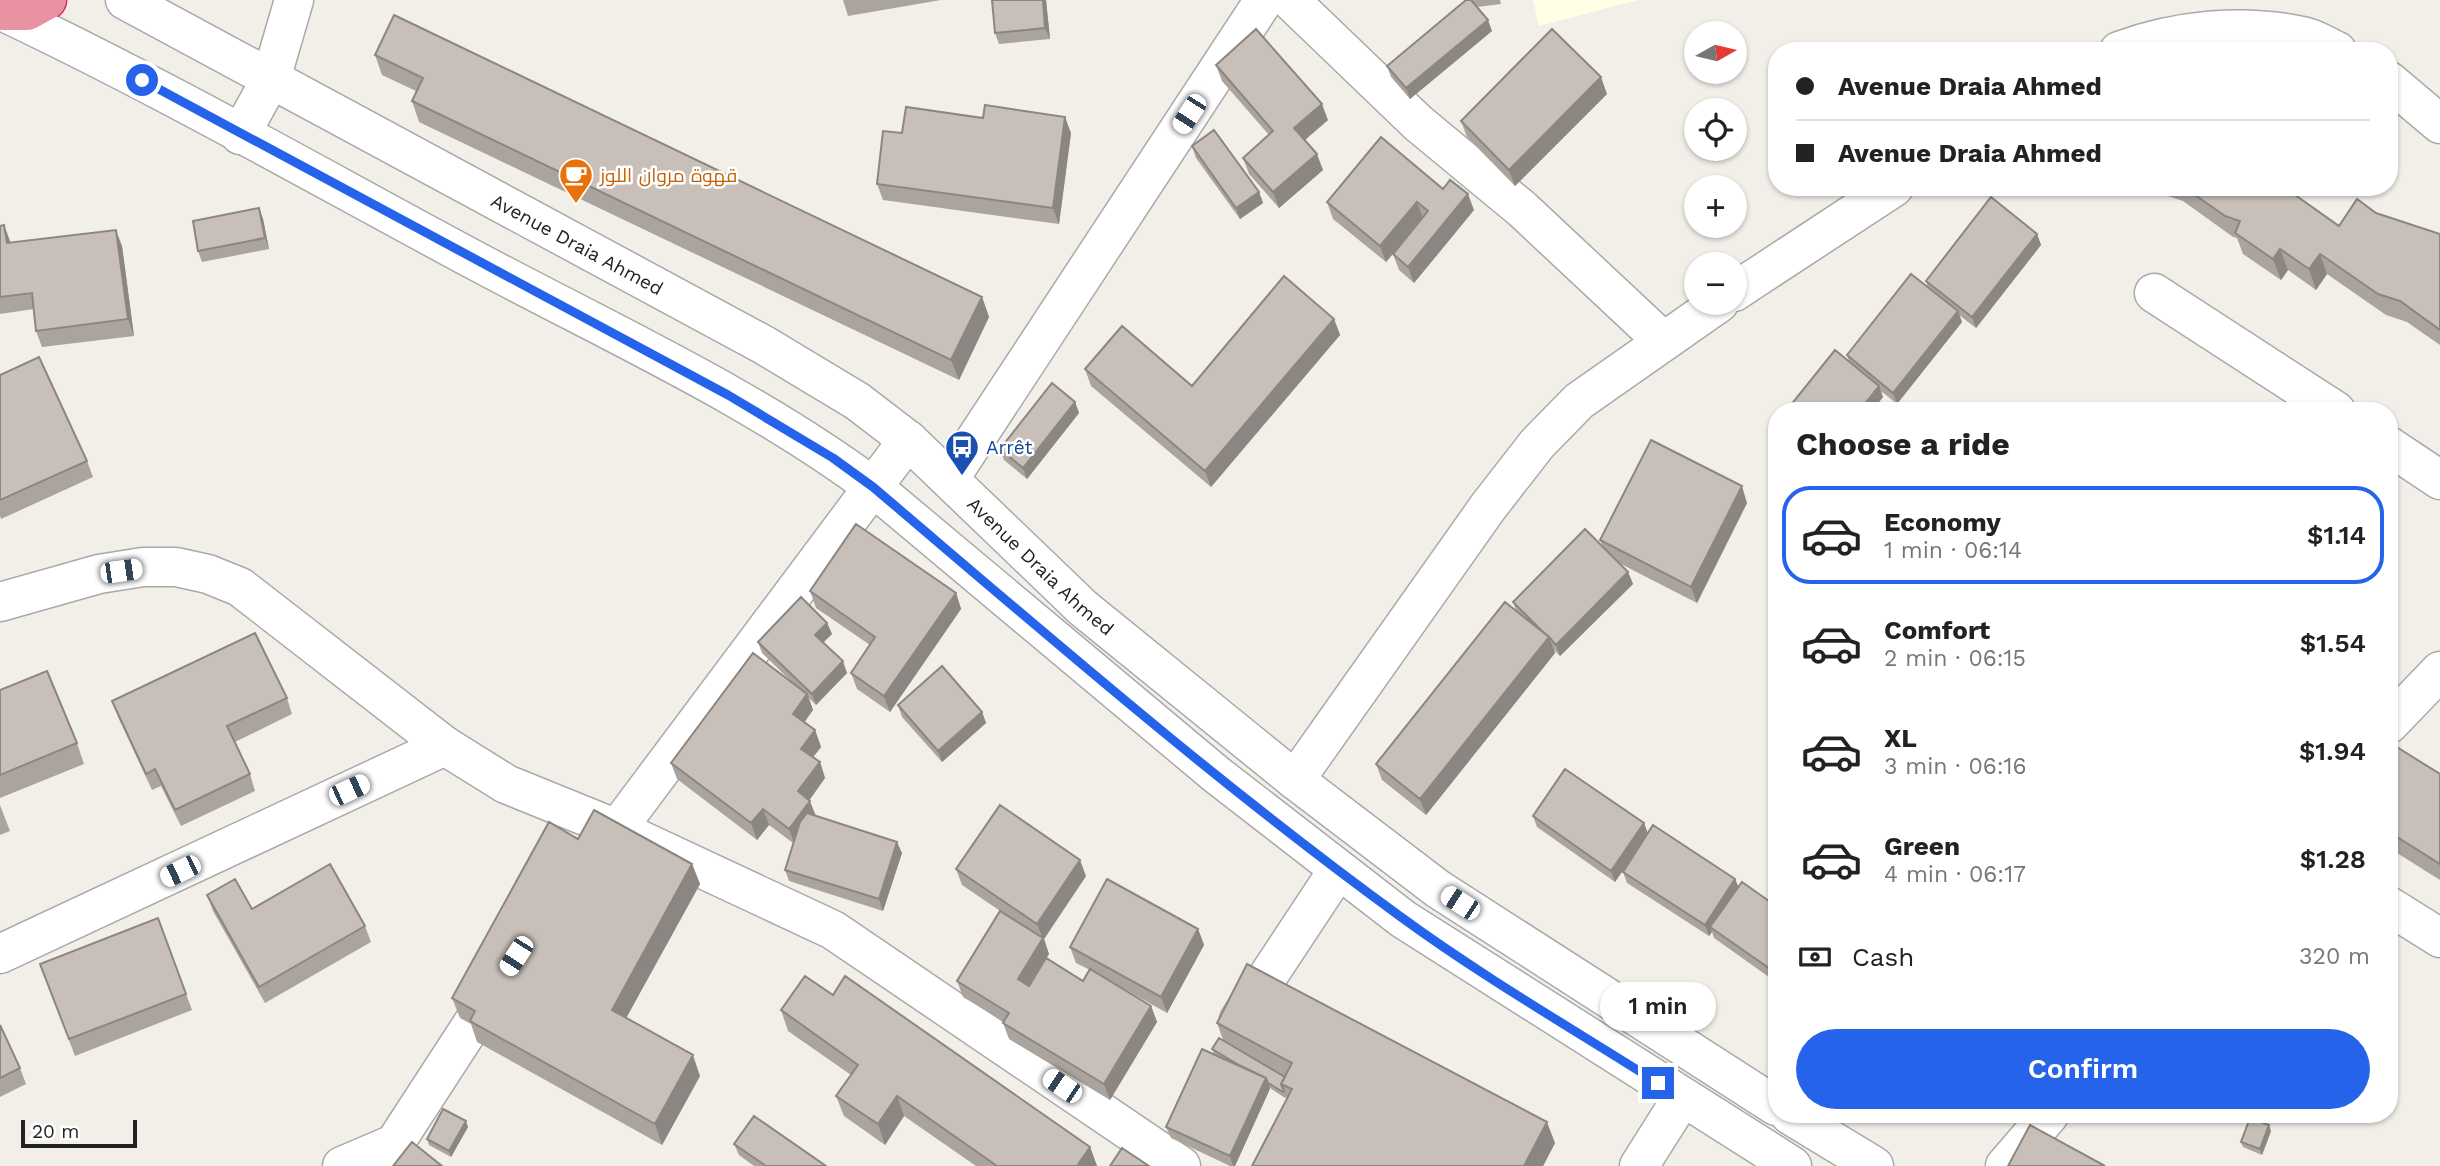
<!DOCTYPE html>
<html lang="en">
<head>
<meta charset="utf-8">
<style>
  :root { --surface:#fff; --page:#f6f6f6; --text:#222; --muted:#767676; --line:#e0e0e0; --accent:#2563eb }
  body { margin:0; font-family:"Work Sans",Cairo,sans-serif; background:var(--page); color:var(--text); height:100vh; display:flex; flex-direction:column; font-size:26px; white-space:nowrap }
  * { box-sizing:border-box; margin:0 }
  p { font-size:23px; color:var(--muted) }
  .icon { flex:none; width:38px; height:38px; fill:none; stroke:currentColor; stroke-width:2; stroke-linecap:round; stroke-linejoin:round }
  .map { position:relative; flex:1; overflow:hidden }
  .side { position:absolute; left:1768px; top:402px; width:630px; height:721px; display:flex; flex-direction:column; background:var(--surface); border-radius:28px; box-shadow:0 2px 5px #0004 }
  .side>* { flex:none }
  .top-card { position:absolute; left:1768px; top:42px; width:630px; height:154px; border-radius:28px; box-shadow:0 2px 5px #0004; display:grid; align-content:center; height:154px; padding:0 28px; background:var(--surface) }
  .needle { width:46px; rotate:82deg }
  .buttons { position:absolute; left:1684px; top:21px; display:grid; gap:14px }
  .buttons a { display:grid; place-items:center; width:63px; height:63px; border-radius:50%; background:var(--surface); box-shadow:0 2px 5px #0004; font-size:35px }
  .scale { position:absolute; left:21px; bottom:18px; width:116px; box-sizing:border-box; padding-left:7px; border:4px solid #222; border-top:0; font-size:19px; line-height:24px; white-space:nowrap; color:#222; -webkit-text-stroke:5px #fff; paint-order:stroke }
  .end { position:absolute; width:32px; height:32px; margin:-16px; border:9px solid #2563eb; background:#fff; box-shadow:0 0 0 4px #fff }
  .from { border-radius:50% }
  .bubble { position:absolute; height:49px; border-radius:24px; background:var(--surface); box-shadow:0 2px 5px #0004; font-size:23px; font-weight:600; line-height:49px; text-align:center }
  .car { position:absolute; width:21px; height:42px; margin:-21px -10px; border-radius:9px; box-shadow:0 0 5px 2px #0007; background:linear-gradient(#fff 24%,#345 0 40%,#fff 0 76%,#345 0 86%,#fff 0) }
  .top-card b { display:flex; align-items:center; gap:24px; height:66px; font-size:26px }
  .top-card b+b { border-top:2px solid var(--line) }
  .top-card i { width:18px; height:18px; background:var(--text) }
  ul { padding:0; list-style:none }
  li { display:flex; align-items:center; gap:21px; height:98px; margin:0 14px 10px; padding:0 14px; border:4px solid transparent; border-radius:28px }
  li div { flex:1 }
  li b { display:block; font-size:26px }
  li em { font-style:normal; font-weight:600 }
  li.current { border-color:var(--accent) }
  li>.icon { width:63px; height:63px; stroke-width:1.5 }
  h2 { padding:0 28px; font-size:32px; line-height:84px }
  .pay { display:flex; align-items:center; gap:18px; height:77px; padding:0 28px; font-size:26px }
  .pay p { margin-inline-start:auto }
  .action { display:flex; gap:14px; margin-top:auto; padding:14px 28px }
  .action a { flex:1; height:80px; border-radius:42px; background:var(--accent); color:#fff; font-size:28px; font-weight:600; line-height:80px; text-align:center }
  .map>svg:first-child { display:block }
  .education { fill:#ffffe5 }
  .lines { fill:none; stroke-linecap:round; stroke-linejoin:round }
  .minor-casing { stroke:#a9a9a9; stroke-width:41 }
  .highway-casing { stroke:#dc2a67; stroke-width:41 }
  .minor { stroke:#fff; stroke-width:38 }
  .highway { stroke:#e892a2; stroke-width:38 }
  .wall { fill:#aba49e }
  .shaded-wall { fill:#8b8681 }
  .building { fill:#c7bfb8; stroke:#8b8681; stroke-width:2 }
  .route { stroke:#2563eb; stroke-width:9 }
  .labels { text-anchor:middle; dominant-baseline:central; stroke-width:5; stroke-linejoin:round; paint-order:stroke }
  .food-label { font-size:19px; fill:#c56008; stroke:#fff; text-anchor:start }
  .street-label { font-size:19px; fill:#222; stroke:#fff }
  .transit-label { font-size:19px; fill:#164399; stroke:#fff; text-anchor:start }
</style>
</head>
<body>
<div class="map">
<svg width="2440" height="1166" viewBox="0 0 2440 1166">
  <rect width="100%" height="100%" fill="#f2efe9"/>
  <path class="education" d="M1533,0H1638L1539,26Z"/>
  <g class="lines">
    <g class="minor-casing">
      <g id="minor">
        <path id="s1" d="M125,0L764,345L857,401L908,440L1083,608L1295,780L1438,889L1776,1106"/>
        <path d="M1290,0L1418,123L1522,209L1663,341"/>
        <path d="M6,13C166,89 321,178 478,262C611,333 752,397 873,487L1217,775L1403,919L1792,1166"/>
        <path d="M2119,51C2176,30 2242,23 2302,36C2314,38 2326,46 2337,51"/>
        <path d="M2389,81L2440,124"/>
        <path d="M240,135L271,79L294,0"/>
        <path d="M1734,292L1894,187"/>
        <path d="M2154,293L2336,411"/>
        <path d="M908,440L617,829L833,930L1181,1166"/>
        <path d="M2389,446L2440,480"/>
        <path d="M950,478L1264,0"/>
        <path d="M0,602L99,574L143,567H176L208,574L240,587L445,746L506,784L617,829L603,846"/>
        <path d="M2389,724L2440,671"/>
        <path d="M1295,780L1488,507L1537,444L1579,401L1719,303"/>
        <path d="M2389,906L2440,938"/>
        <path d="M0,954L445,746"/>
        <path d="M1239,1020L1338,870"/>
        <path d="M1790,1115L1874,1166"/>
        <path d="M342,1166L396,1143"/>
        <path d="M380,1166L499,983"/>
        <path d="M1639,1166L1682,1098"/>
        <path d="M2005,1166L2049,1115"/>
      </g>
    </g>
    <g class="highway-casing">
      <path id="highway" d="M0,11H27L47,0"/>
    </g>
    <use href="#minor" class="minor"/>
    <use href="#highway" class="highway"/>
  </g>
  <path class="wall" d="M843,0H941L848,16Z
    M992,0H1046L1050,39L999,44L995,33Z
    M1465,0H1500L1501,4L1477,7L1492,31L1410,99L1391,77L1387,66L1465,1Z
    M375,55L982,297L989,317L959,380L419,122L412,101L416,91L382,75Z
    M1216,65L1328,120L1305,140L1323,170L1279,208L1249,174L1243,158L1269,135L1222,81Z
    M1607,94L1515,186L1467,137L1461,121Z
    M902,133H1071L1059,224L883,200L877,184Z
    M1192,146L1259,192L1263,203L1240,219L1196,158Z
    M2141,187H2284L2339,226L2376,213L2440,234V345L2407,322L2386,315L2327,274L2316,290L2288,270L2281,280L2243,254L2237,238L2233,237L2183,201Z
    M1443,189L1474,210L1414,283L1399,270L1393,254L1423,218L1386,262L1333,219L1327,202Z
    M259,208L263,219L269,249L202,262L198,251Z
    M4,225L10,243L122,246L134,336L42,347L36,331L34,309L0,314V226Z
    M2037,234L2041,245L1976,328L1959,315L1962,322L1897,404L1881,391L1883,397L1872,411H1786L1849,361L1847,355L1928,288L1926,281Z
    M1334,319L1340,335L1211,487L1091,386L1085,369L1192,386Z
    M0,375L87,461L93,477L1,519L0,516Z
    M1075,402L1079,413L1027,479L1004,460L1000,449Z
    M1776,424V445L1774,443L1770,432Z
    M1747,503L1697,603L1619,563L1628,572L1633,584L1560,656L1554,650L1555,653L1426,815L1382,780L1376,764L1516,610L1513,602L1603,547L1600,540Z
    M810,591L956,593L961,609L890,712L857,689L851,673L870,645L816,608Z
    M827,623L832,634L823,643L847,673L816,705L809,698L813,710L804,722L815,730L821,747L813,757L820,762L825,778L809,800L816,816L902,853L883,911L789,881L785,870L793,843L769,825L757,840L677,779L671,763L795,685L762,653L758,642Z
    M0,690L77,743L84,764L0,798Z
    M287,698L292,714L235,742L250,774L255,791L181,826L161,786L152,790L118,717L112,701Z
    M898,705L982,712L986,723L942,762L902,717Z
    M2389,749L2440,774V880L2389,848Z
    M0,805L10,831L0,835Z
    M1533,816L1644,823L1648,834L1735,879L1738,887L1776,906V982L1714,938L1712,932L1709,936L1627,883L1623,872L1632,857L1615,882L1537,827Z
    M578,839L692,864L700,884L626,1018L700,1076L662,1145L477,1042L471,1024L460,1018L452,998Z
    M956,869L1086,876L1044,939L1049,954L1046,959L1083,981L1090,970L1076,963L1070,947L1198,929L1204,945L1167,1013L1110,981L1151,1006L1157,1022L1110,1100L1009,1039L1003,1023L1004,1022L963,997L957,981L1012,919L962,885Z
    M207,895L252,909L365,926L371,942L265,1003L213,911Z
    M158,918L192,1010L75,1056L40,964Z
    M833,995L1090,1147L1097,1166H976L904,1116L885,1145L844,1116L836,1096L851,1075L788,1031L781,1010Z
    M1217,1023L1555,1143L1543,1166H1252L1287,1099L1286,1097L1285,1098L1270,1088L1235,1166H1230L1171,1138L1166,1127L1214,1054L1212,1049L1223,1040Z
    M0,1025L20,1068L26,1084L0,1097Z
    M468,1127L451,1157L429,1145L427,1139Z
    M2271,1131L2262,1155L2243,1147L2241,1142Z
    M734,1144L826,1166H754L739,1155Z"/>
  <path class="shaded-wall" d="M1043,0H1046L1050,39L1045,28Z
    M1488,20L1492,31L1410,99L1406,88Z
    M1601,77L1607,94L1515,186L1509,170Z
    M1322,104L1328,120L1300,144L1294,128Z
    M1065,117L1071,133L1059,224L1053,208Z
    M1317,154L1323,170L1279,208L1273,192Z
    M1259,192L1263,203L1240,219L1236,208Z
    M1468,194L1474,210L1414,283L1408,267Z
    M1417,202L1423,218L1386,262L1380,246Z
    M259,208L263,219L269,249L265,238Z
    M4,225L10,241L13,260L7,243Z
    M116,230L122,246L134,336L128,319Z
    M2037,234L2041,245L1976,328L1972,317Z
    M2280,249L2288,270L2281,280L2273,259Z
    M2320,254L2327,274L2316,290L2309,269Z
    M982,297L989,317L959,380L951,360Z
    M1958,311L1962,322L1897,404L1893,393Z
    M1334,319L1340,335L1211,487L1205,471Z
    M1879,386L1883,397L1872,411H1859Z
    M1075,402L1079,413L1027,479L1023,468Z
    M1742,486L1747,503L1697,603L1691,587Z
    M1628,572L1633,584L1560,656L1556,645Z
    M956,593L961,609L890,712L884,696Z
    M827,623L832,634L819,646L815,635Z
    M1549,637L1555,653L1426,815L1420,799Z
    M843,661L847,673L816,705L812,694Z
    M807,694L813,710L799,730L793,714Z
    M982,712L986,723L942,762L938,751Z
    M815,730L821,747L807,765L801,749Z
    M820,762L825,778L804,808L798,791Z
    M810,801L816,817L795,845L789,829Z
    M763,809L769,825L757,840L751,823Z
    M1644,823L1648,834L1615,882L1611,871Z
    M897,842L902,853L883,911L879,899Z
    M1080,860L1086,876L1044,939L1049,954L1024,995L1018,979L1043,939L1037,924Z
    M692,864L700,884L619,1031L612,1010Z
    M1735,879L1740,890L1710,927L1712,932L1709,936L1705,925Z
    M1198,929L1204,945L1167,1013L1161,997Z
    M1151,1006L1157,1022L1110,1100L1104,1084Z
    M693,1055L700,1076L662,1145L655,1124Z
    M1266,1078L1270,1089L1235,1166H1233L1230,1156Z
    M897,1096L904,1116L885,1145L878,1124Z
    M466,1121L468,1127L451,1157L449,1151Z
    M1547,1122L1555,1143L1543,1166H1524Z
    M2269,1125L2271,1131L2262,1155L2260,1149Z
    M1090,1147L1097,1166H1077Z"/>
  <path class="building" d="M992,0H1043L1045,28L995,33Z
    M1466,0H1471L1488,20L1406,88L1387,66Z
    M394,15L982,297L951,360L412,101L423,78L375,55Z
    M1256,29L1322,104L1294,128L1317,154L1273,192L1243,158L1273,131L1216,65Z
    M1552,29L1601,77L1509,170L1461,121Z
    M985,105L1065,117L1053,208L877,184L883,131L902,133L906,107L983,118Z
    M1214,130L1259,192L1236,208L1192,146Z
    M1381,137L1443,189L1450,180L1468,194L1408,267L1393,254L1428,211L1417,202L1380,246L1327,202Z
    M2184,187H2284L2339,226L2357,199L2376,213L2440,234V330L2400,301L2378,294L2320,254L2309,269L2280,249L2273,259L2235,233L2240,221L2225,216Z
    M1991,197L2037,234L1972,317L1926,281Z
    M259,208L265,238L198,251L193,221Z
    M4,225L7,243L116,230L128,319L36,331L32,293L0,297V226Z
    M1911,274L1958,311L1893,393L1847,355Z
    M1284,276L1334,319L1205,471L1085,369L1122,326L1192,386Z
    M1835,350L1879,386L1859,411H1786Z
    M39,357L87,461L0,500V375Z
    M1052,383L1075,402L1023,468L1000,449Z
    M1776,424V437L1770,432Z
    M1651,440L1742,486L1691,587L1600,540Z
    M856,524L956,593L884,696L851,673L875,637L810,591Z
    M1585,529L1628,572L1556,645L1549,637L1541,630L1513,602Z
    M801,597L827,623L815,635L843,661L812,694L758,642Z
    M1505,602L1549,637L1420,799L1376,764Z
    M255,633L287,698L227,726L250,774L175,810L155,769L146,774L112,701Z
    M753,653L807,694L793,714L815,730L801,749L820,762L798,791L810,801L789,829L763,809L751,823L671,763Z
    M942,666L982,712L938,751L898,705Z
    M47,671L77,743L0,775V690Z
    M2392,744L2440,774V864L2389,832V749Z
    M1565,769L1644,823L1611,871L1533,816Z
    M1000,805L1080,860L1037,924L956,869Z
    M594,810L692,864L612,1010L693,1055L655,1124L470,1021L475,1011L452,998L549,822L578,839Z
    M807,813L897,842L879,899L785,870L800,822Z
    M1653,825L1735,879L1705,925L1623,872Z
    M330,864L365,926L259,987L207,895L235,879L252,909Z
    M1107,879L1198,929L1161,997L1070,947Z
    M1742,882L1776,906V973L1710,927Z
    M1000,911L1043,938L1018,979L1029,986L1046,958L1083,981L1090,969L1151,1006L1104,1084L1003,1023L1009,1013L957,981Z
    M158,918L186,994L69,1039L40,964Z
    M1247,964L1547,1122L1524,1166H1252L1292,1089L1281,1084L1292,1063L1217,1023Z
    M805,976L833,995L845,976L1090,1147L1077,1166H997L897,1096L878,1124L836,1096L858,1065L781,1010Z
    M0,1025L20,1068L0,1078Z
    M1219,1038L1285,1077L1281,1084L1284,1091L1283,1092L1268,1083L1266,1078L1239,1065L1212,1049Z
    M1202,1049L1266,1078L1230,1156L1166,1127Z
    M443,1109L466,1121L449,1151L427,1139Z
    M754,1116L826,1166H766L734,1144Z
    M2250,1118L2269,1125L2260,1149L2241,1142Z
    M2030,1125L2105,1166H2008Z
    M412,1142L442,1166H393Z
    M1122,1148L1149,1166H1110Z"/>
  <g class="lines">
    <path class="route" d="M142,80L728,395L833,458L873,487C1046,634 1218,784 1401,917C1483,977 1573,1029 1658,1083"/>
  </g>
  <defs>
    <g id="cafe-pin" transform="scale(1.75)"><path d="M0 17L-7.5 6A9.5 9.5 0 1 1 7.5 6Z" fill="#e8710a" stroke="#fff"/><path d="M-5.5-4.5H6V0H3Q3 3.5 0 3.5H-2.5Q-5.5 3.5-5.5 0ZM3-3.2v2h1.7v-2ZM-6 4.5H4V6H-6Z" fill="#fff"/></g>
    <g id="bus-pin" transform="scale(1.75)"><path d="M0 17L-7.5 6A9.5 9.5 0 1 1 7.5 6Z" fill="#1a4fb4" stroke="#fff"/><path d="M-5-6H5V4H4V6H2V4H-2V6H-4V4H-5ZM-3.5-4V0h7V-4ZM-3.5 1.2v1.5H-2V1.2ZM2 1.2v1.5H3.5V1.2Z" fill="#fff"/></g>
  </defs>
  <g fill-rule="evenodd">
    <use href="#cafe-pin" x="576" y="175"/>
    <use href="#bus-pin" x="962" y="447"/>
  </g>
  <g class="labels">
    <g class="food-label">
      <text x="600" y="175">قهوة مروان اللوز</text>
    </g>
    <g class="street-label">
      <text stroke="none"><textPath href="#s1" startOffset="514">Avenue Draia Ahmed</textPath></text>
      <text stroke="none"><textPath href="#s1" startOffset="1082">Avenue Draia Ahmed</textPath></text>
    </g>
    <g class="transit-label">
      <text x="986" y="447">Arrêt</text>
    </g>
  </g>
</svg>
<div class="buttons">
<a><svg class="needle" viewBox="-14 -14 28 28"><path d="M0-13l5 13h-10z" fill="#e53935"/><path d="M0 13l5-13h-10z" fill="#767676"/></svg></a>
<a><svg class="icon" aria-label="locate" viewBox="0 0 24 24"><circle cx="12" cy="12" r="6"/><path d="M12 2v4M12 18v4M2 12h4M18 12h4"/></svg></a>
<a>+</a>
<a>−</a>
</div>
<div class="scale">20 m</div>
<i class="end from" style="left:142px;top:80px"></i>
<i class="end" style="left:1658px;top:1083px"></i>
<div class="bubble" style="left:1600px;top:982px;width:116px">1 min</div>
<i class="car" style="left:1189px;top:114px;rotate:213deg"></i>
<i class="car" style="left:121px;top:571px;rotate:82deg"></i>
<i class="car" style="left:349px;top:790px;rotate:65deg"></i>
<i class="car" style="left:180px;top:871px;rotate:244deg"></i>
<i class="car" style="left:1460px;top:903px;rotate:303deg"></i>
<i class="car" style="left:516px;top:956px;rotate:213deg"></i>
<i class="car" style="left:1062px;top:1086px;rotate:304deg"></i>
<div class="top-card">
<b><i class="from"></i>Avenue Draia Ahmed</b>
<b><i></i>Avenue Draia Ahmed</b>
</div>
<section class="side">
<h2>Choose a ride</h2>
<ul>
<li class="current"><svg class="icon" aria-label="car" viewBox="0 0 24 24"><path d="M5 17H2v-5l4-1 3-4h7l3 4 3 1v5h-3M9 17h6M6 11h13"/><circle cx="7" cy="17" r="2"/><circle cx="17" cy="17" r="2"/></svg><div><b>Economy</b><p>1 min · 06:14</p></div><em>$1.14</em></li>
<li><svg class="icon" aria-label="car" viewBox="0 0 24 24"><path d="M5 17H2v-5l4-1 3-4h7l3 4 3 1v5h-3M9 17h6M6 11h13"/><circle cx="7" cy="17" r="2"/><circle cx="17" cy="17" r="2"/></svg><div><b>Comfort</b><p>2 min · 06:15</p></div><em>$1.54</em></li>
<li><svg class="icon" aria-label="car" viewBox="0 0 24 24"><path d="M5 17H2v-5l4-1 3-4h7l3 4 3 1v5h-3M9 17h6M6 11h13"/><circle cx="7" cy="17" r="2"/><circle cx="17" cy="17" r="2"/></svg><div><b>XL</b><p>3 min · 06:16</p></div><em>$1.94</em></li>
<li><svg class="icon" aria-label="car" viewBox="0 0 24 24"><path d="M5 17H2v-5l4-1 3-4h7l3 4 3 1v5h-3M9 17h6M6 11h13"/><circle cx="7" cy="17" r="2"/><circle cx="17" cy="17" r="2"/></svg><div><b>Green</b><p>4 min · 06:17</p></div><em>$1.28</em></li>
</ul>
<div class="pay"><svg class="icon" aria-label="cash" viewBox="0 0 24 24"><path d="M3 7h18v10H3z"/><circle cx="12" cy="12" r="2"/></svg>Cash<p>320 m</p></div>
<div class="action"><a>Confirm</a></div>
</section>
</div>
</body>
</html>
